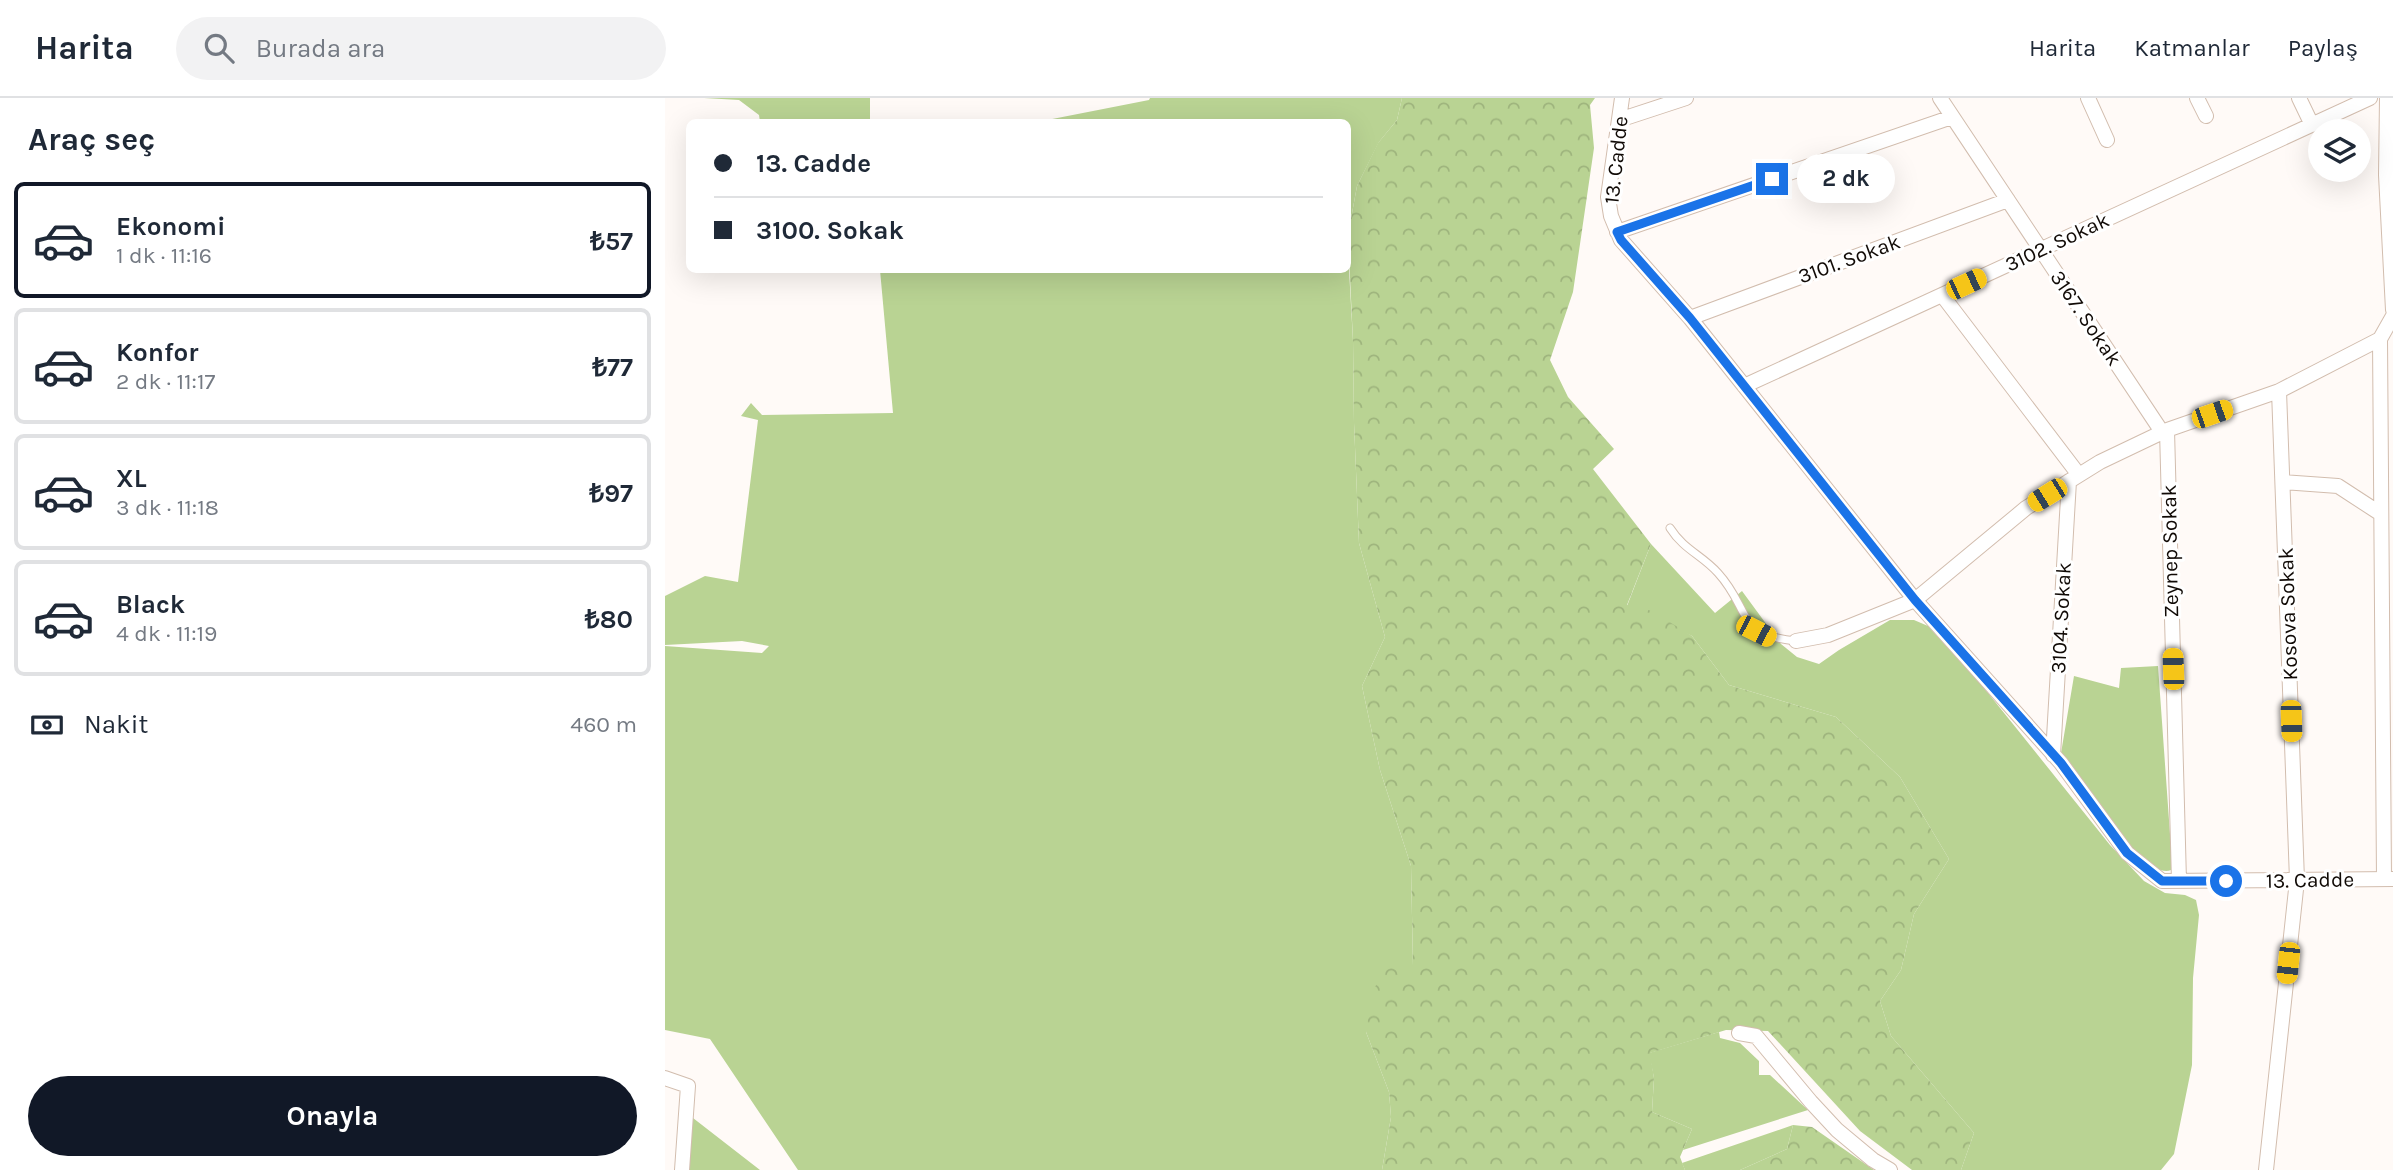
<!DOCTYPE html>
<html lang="tr">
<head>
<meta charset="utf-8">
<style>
  :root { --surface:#fff; --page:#f2f2f3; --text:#1f2937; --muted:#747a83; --line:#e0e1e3; --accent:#111827 }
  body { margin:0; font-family:Karla,sans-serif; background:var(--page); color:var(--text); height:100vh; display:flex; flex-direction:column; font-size:26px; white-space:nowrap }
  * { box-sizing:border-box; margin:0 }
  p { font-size:23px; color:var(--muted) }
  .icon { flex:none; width:38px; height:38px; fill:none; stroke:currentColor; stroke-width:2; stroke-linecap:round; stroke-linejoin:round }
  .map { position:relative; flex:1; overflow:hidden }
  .panel { display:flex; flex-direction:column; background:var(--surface); width:665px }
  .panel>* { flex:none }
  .top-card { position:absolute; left:21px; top:21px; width:665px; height:154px; border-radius:10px; box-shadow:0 7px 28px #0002; display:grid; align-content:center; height:154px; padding:0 28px; background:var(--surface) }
  .tools { position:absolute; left:1643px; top:21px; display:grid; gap:14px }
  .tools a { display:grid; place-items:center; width:63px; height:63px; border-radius:50%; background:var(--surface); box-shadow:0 7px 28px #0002; font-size:35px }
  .end { position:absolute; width:32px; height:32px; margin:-16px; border:9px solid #1a73e8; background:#fff; box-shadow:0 0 0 4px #fff }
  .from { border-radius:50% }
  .bubble { position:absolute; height:49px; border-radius:24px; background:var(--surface); box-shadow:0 7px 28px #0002; font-size:23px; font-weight:700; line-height:49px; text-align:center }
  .car { position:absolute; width:21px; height:42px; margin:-21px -10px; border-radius:9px; box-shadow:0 0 5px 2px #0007; background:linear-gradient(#f5c518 24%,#345 0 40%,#f5c518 0 76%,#345 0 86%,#f5c518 0) }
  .top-card b { display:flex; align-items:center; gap:24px; height:66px; font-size:26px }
  .top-card b+b { border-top:2px solid var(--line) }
  .top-card i { width:18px; height:18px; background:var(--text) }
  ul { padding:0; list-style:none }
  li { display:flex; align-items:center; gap:21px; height:116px; margin:0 14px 10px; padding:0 14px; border:4px solid var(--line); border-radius:10px }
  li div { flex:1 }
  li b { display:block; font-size:26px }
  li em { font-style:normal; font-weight:700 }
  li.on { border-color:var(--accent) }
  li>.icon { width:63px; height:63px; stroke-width:1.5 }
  h2 { padding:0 28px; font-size:32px; line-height:84px }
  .pay { display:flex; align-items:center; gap:18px; height:77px; padding:0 28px; font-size:26px }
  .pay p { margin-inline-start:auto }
  .primary-button { display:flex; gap:14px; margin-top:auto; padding:14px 28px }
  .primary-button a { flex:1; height:80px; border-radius:42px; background:var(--accent); color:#fff; font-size:28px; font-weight:700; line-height:80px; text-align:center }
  header { display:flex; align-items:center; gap:42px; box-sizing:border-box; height:98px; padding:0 35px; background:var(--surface); border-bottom:2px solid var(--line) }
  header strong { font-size:33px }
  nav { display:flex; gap:38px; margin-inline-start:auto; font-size:24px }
  .search { width:490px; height:63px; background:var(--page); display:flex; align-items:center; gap:18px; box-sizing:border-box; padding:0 24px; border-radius:38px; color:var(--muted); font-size:26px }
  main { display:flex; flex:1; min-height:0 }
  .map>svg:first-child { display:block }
  .grass { fill:#b9d393 }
  .forest { fill:url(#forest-crowns) }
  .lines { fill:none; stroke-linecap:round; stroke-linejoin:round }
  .lane-casing { stroke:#d2bdae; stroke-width:9 }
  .street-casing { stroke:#d2bdae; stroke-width:16 }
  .lane { stroke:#fff; stroke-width:7 }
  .street { stroke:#fff; stroke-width:14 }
  .route { stroke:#1a73e8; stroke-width:9 }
  .labels { text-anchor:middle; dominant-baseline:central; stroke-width:6; stroke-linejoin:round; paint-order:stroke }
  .street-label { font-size:21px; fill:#100a06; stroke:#fff }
</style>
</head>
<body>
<header>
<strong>Harita</strong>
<div class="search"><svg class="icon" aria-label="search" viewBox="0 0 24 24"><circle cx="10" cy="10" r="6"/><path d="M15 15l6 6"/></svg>Burada ara</div>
<nav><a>Harita</a><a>Katmanlar</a><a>Paylaş</a></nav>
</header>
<main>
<section class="panel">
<h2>Araç seç</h2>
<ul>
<li class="on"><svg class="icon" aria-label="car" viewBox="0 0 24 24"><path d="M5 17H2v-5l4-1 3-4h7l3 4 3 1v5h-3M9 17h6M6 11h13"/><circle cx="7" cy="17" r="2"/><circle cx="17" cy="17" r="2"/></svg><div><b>Ekonomi</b><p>1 dk · 11:16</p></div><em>₺57</em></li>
<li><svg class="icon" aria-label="car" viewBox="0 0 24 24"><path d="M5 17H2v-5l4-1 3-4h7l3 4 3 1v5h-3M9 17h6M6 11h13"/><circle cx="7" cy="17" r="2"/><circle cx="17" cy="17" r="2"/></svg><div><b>Konfor</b><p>2 dk · 11:17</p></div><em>₺77</em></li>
<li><svg class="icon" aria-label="car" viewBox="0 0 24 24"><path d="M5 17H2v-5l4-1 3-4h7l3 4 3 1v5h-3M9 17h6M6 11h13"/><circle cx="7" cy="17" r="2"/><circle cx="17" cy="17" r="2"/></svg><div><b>XL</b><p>3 dk · 11:18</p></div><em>₺97</em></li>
<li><svg class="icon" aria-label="car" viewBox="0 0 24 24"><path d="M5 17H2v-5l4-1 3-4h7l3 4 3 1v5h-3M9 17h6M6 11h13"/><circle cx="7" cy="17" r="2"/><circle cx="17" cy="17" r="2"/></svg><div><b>Black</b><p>4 dk · 11:19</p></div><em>₺80</em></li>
</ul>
<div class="pay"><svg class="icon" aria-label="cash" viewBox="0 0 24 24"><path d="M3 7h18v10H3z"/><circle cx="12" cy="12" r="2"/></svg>Nakit<p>460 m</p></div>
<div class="primary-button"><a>Onayla</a></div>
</section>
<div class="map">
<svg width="1728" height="1072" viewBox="0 0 1728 1072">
  <defs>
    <pattern id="forest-crowns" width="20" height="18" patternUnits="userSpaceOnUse" patternTransform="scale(1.75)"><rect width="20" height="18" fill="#b9d393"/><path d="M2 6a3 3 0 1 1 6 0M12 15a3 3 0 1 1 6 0" fill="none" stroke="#9eb47d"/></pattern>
  </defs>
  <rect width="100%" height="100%" fill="#fffaf7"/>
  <path class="grass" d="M39,0H205V24H95L94,17L74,2Z
    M485,0H737L732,22L714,44L692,88L683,137L682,24H372L484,2Z
    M683,153L688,243L689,325L694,445L720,539L697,588L715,672L746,768L748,868L701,934L724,994L726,1019L717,1072H133L45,941L0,932V548L97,555L104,548L77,543L0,547V498L40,478L73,484L93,322L76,318L86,305L97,317L228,315L215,172H682Z
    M986,446L1050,515L1077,493L1116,546L1132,559L1154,566L1174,552L1225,522H1249L1263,528L1315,585L1445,747L1479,783L1500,795L1520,797L1531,802L1534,817L1528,880L1527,967L1509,1056L1496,1072H1296L1309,1035L1226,938L1215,903L1236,872L1249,816L1284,761L1235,679L1171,619L1064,587L1027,538L962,508Z
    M1493,568L1507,764L1506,772C1480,784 1411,682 1395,661L1409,578L1454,590L1456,570Z
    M1054,934L1055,940L1075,945L1094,963V977H1105L1143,1012L1018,1052L1027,1031L987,1014L989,980L984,955Z
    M28,1020L95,1072H24Z
    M1128,1027L1122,1051L1075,1072H1020L1017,1065Z"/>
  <path class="forest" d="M737,0H930L925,7L929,50L908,194L885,262L903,299L949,351L928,371L986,446L962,507L987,513L1027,538L1064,587L1171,619L1235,679L1284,761L1249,816L1236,872L1215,903L1226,938L1309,1035L1296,1072H1247L1195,1033L1103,933L1061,932L985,955L989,980L987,1014L1027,1031L1015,1059L1020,1072H717L726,1019L724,994L701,934L707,894L723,867H748L746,768L715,672L697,588L720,539L694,445L689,325L688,243L683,137L692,88L713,45L732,22Z
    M1128,1027L1147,1029L1209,1072H1075L1122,1051Z"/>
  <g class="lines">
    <g class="lane-casing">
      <path id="lane" d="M1005,430C1019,452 1037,457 1053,475C1086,511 1070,537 1131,543"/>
    </g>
    <g class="street-casing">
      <path id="street" d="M957,0L943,99L946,118L956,142L1025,220L1250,502L1396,665L1462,755L1497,783L1728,781
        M1275,0L1497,334
        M1423,0L1442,42
        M1532,0L1541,18
        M1634,0L1647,27
        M1722,0L1721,77L1728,212
        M954,22L1021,0
        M952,134L1287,19
        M1277,197L1414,377
        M1025,220L1343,102
        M1079,288L1705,0
        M1502,332L1514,783
        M1619,384L1673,388L1716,416
        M1131,543L1163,537L1250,502L1361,410L1435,364L1502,332L1614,293L1715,241
        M1388,657L1404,383
        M1719,781L1715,241L1728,218
        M1074,935L1091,938L1146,1004L1172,1032L1208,1062L1225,1072
        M0,980L23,988L17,1072
        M1601,1072L1632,782L1614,293"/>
    </g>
    <use href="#lane" class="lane"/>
    <use href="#street" class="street"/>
  </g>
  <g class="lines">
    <path class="route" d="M1107,81L952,134L956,142L1025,220L1250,502L1396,665L1462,755L1497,783H1561"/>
  </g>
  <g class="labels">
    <g class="street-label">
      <text transform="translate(951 62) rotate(-84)">13. Cadde</text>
      <text transform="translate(1392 144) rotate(-25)">3102. Sokak</text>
      <text transform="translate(1184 161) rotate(-20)">3101. Sokak</text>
      <text transform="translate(1421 220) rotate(56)">3167. Sokak</text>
      <text transform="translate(1505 453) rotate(-91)">Zeynep Sokak</text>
      <text transform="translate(1623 516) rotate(-92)">Kosova Sokak</text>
      <text transform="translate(1396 520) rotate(-87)">3104. Sokak</text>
      <text transform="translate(1645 782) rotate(-1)">13. Cadde</text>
    </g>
  </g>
</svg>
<div class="tools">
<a><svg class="icon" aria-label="layers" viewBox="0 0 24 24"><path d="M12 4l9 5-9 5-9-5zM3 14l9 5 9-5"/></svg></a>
</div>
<i class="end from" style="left:1561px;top:783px"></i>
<i class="end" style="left:1107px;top:81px"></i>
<div class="bubble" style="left:1132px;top:56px;width:98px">2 dk</div>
<i class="car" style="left:1301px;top:186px;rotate:65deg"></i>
<i class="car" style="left:1547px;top:316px;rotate:71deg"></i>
<i class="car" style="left:1382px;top:397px;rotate:238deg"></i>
<i class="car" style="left:1091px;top:533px;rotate:117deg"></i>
<i class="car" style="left:1508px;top:571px;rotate:358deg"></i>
<i class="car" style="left:1626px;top:623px;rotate:178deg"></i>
<i class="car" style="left:1623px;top:865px;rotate:186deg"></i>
<div class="top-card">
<b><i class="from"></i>13. Cadde</b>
<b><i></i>3100. Sokak</b>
</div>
</div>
</main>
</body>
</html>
